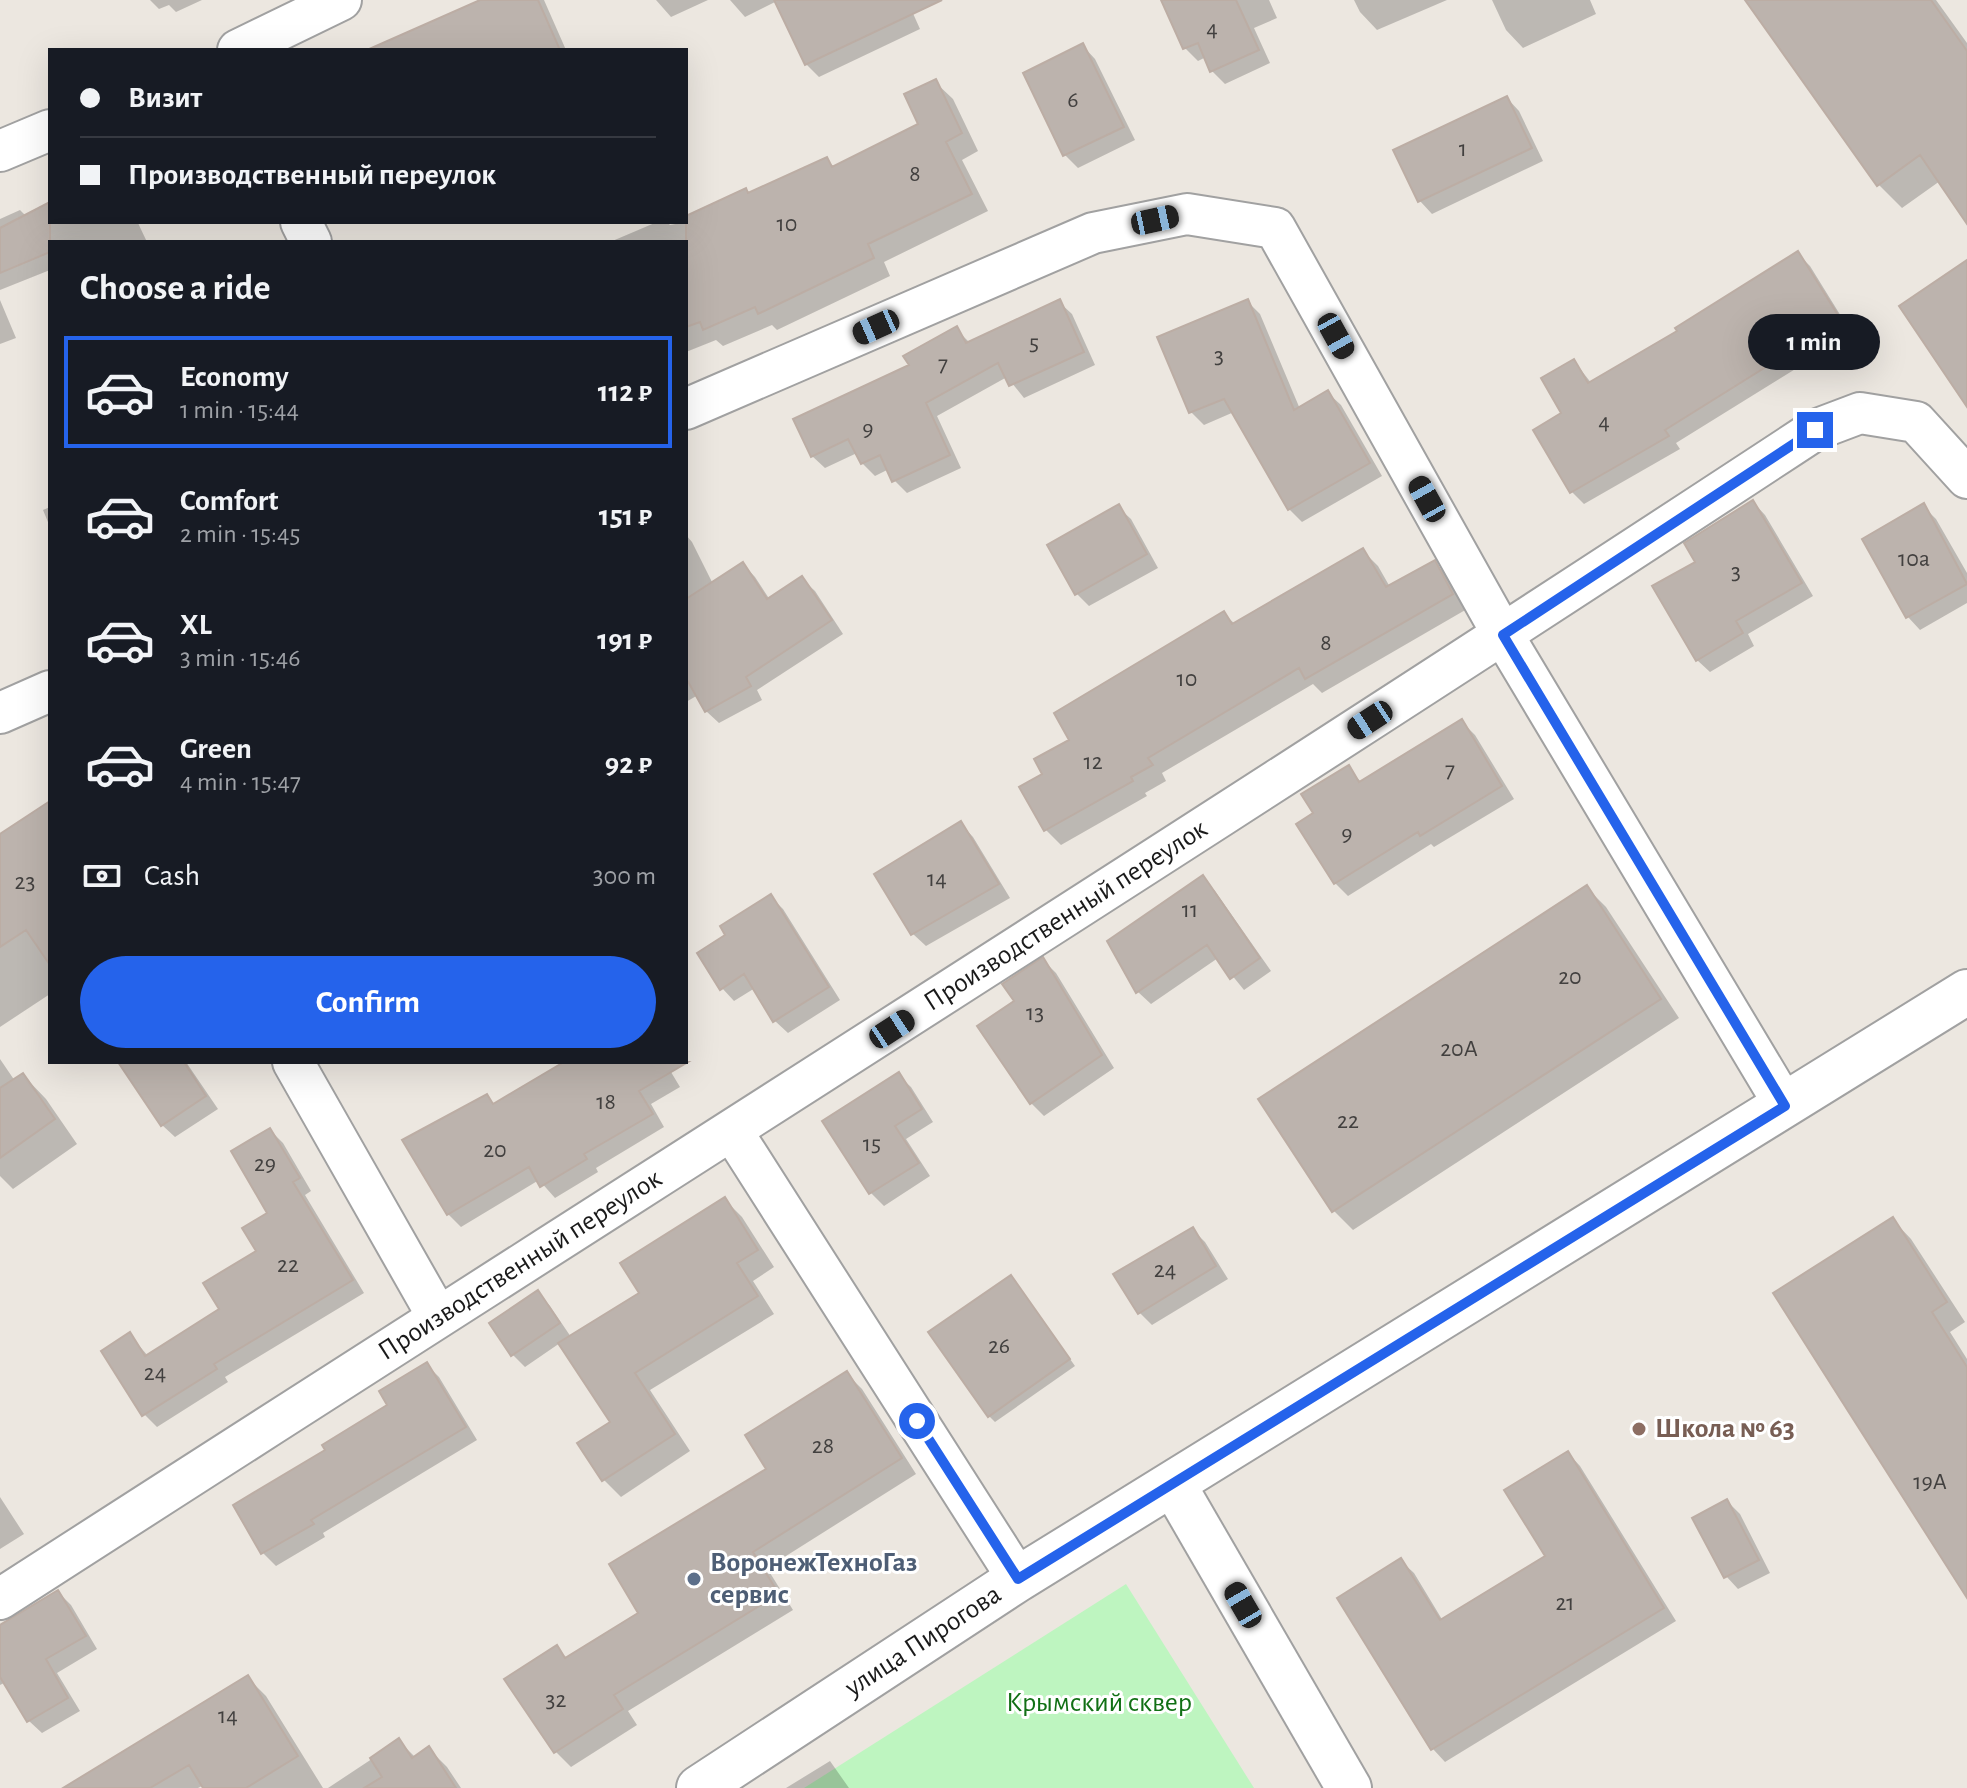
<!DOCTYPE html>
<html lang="en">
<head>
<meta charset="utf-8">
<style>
  :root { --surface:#171b24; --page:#20242c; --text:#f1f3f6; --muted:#9ea1a6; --line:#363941; --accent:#2563eb }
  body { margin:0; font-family:"Alegreya Sans",sans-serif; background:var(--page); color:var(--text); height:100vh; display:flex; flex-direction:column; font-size:30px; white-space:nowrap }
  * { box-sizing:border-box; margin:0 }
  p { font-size:26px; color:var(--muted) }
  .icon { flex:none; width:44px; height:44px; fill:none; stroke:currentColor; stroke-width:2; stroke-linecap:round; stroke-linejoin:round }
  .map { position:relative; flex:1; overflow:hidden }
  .sheet { position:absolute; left:48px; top:240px; width:640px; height:824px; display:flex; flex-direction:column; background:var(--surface); border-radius:0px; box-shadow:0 8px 32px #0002 }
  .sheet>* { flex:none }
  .guide { position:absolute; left:48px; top:48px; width:640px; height:176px; border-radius:0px; box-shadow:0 8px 32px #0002; display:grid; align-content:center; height:176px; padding:0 32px; background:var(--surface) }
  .end { position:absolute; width:36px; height:36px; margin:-18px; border:10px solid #2563eb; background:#fff; box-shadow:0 0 0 4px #fff }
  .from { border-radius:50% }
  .bubble { position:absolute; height:56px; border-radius:28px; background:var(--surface); box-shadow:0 8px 32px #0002; font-size:26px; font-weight:700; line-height:56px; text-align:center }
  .car { position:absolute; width:24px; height:48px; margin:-24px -12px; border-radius:10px; box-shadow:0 0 6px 2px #0007; background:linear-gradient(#222 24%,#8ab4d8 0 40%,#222 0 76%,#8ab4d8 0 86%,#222 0) }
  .guide b { display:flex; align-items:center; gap:28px; height:76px; font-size:30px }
  .guide b+b { border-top:2px solid var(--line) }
  .guide i { width:20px; height:20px; background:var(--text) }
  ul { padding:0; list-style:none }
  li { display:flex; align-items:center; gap:24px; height:112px; margin:0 16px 12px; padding:0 16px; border:4px solid transparent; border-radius:0px }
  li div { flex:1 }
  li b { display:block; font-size:30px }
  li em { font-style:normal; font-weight:700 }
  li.active { border-color:var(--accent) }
  li>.icon { width:72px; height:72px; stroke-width:1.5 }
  h2 { padding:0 32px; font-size:36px; line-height:96px }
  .pay { display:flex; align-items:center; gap:20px; height:88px; padding:0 32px; font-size:30px }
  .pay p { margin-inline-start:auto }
  .button { display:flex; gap:16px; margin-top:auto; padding:16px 32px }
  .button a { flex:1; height:92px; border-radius:48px; background:var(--accent); color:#fff; font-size:32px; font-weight:700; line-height:92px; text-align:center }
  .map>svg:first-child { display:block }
  .park { fill:#bef5c0 }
  .shadow { fill:#0003 }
  .building { fill:#bcb3ad; stroke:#bcada4; stroke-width:2 }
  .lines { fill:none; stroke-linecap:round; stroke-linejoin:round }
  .minor-casing { stroke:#a1a1a1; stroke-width:44 }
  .tertiary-casing { stroke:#a1a1a1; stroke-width:48 }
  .minor { stroke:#fff; stroke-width:40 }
  .tertiary { stroke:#fff; stroke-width:44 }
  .route { stroke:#2563eb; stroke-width:10 }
  .education-dot { fill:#8d6e63; stroke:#fff; stroke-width:3 }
  .service-dot { fill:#5c6f8a; stroke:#fff; stroke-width:3 }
  .labels { text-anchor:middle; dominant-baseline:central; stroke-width:6; stroke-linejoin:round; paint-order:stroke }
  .number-label { font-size:24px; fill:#42403f }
  .street-label { font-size:28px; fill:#1a1a1a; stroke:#fff }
  .education-label { font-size:28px; font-weight:bold; fill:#785e54; stroke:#fff; text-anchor:start }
  .service-label { font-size:28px; font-weight:bold; fill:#4e5e75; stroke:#fff; text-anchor:start }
  .park-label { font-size:28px; fill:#117015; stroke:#fff }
</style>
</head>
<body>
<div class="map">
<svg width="1967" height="1788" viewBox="0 0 1967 1788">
  <rect width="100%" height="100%" fill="#ece7e0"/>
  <path class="park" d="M1126,1584L1254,1788H804Z"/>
  <path class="shadow" d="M150,0H202L176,12L169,5L159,9Z
    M484,0H544L566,50H372Z
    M656,0H708L671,17Z
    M730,0H907L920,29L819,77L806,64L777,1L745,17Z
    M1163,0H1269L1277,18L1254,28L1270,63L1225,84L1212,71L1206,57L1198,61L1185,48Z
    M1354,0H1447L1377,30L1360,12Z
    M1492,0H1590L1596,14L1523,48L1506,30Z
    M1748,0H1936L1967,43V220L1940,181L1902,208L1879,185Z
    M1083,46L1095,59L1135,140L1078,168L1065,155Z
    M935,82L953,99L978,151L962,160L988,211L884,262L890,276L777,330L772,325L723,346L716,340L686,352V242H610L657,222H667L670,225L686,222V218L749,195L826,159L835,168L921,125Z
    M1507,98L1519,111L1543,161L1432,214L1420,201L1396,151Z
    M50,205V222H140L138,223L147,242H50V270L0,290V219L20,210L27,217Z
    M1798,254L1810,266L1852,334L1676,443L1680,449L1584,504L1572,492L1564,414L1574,361L1592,384L1680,332Z
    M0,300L16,338L0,344Z
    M1247,301L1260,314L1300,409L1328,393L1341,405L1382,476L1302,522L1289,509L1234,412L1204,425L1191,412L1160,338Z
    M1059,302L1072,314L1095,365L1024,398L1007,377L937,416L961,468L907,493L894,480L889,469L875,476L862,463L857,453L825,468L812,456L956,329L970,343Z
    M1753,502L1765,515L1813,596L1748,634L1754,646L1710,672L1697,660V563Z
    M1923,506L1936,519L1967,573V603L1920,630L1908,617Z
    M50,507V527L43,510Z
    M1118,507L1131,519L1158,568L1089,606L1077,594Z
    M686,535L692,542L713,584L743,564L755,577L770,600L802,579L815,591L843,634L757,690L762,700L719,723L706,711L698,695L686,702Z
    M1363,551L1378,566L1390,587L1434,563L1450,578L1467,609L1322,693L1313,684L1162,773L1166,781L1145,793L1147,796L1061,845L1046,830L1022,788L1045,775L1071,740L1224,614L1235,624Z
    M1462,722L1475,735L1514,799L1434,847L1431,844L1348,896L1335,883L1316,814L1348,768L1362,783Z
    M50,803V994L0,1027V837Z
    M961,824L973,837L1010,898L926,946L913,934Z
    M1203,878L1215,891L1271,971L1244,990L1218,958L1151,1004L1138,992L1110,942Z
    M1587,888L1606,907L1679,1018L1353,1230L1334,1211L1261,1100Z
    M771,897L783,909L840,1000L788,1033L775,1021L755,988L734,1001L722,988L728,935Z
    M1043,960L1056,973L1114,1068L1044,1116L1031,1103L979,1026L1016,1001Z
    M0,1059L15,1081L23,1075L46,1099L77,1144L13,1189L0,1176Z
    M120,1062H186L218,1109L175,1137L162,1125Z
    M568,1062H665L680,1087L651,1104L664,1127L596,1168L598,1172L555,1198L539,1180L461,1227L448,1214L486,1096L495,1105Z
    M898,1075L911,1087L933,1122L906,1139L930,1176L884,1206L871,1193L825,1121Z
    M270,1130L283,1143L311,1191L305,1195L364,1293L225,1377L228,1382L157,1427L144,1414L130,1335L148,1356L222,1310L259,1251L270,1213Z
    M725,1200L742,1217L774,1267L753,1281L774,1314L650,1390L690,1451L621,1497L604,1480L612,1422L560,1343L525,1367L512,1354L538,1293L550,1306L571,1337L642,1293Z
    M1892,1219L1911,1239L1965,1322L1950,1332L1967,1359V1595Z
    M1192,1229L1205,1242L1228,1279L1152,1325L1139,1312Z
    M1016,1283L1075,1366L995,1422L989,1416Z
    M426,1364L439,1377L477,1440L323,1533L325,1537L276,1566L263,1553L235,1506L328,1451L390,1406Z
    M846,1373L862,1389L916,1474L767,1568L793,1610L628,1711L637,1725L571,1767L555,1751L556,1648L568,1659L641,1613L769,1469Z
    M1568,1453L1580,1466L1676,1621L1445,1762L1433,1749L1340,1599L1401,1561L1414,1573L1443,1621L1548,1557Z
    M0,1497L24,1534L0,1549Z
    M1727,1501L1740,1514L1770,1573L1738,1589L1726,1576Z
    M58,1592L71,1605L97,1649L57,1673L80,1711L42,1733L29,1721L6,1682L0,1685V1627Z
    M248,1678L266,1696L323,1788H206L204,1785L198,1788H67Z
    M399,1741L416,1758L429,1749L447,1767L461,1788H328Z
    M830,1761L849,1788H786Z"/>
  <path class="building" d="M480,0H538L560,50H367Z
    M774,0H942L805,65Z
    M1161,0H1236L1259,50L1210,72L1198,43L1183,49Z
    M1745,0H1931L1967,51V224L1920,155L1877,186Z
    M1083,43L1124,127L1063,156L1023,73Z
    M936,79L962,133L946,142L972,194L868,244L874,258L758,314L755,307L703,330L700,322L686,327V216L746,188L748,193L827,157L832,167L918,124L904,94Z
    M1507,96L1532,148L1418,202L1393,150Z
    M50,202V252L0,273V228Z
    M1798,251L1841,320L1665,430L1669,436L1570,493L1533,430L1561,413L1541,378L1574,359L1588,383L1677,331L1675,328Z
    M1967,260V407L1899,306Z
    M1060,299L1084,352L1009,386L998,363L926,403L950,455L892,482L880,455L861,464L848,439L811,457L793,419L909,365L903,356L957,326L966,343Z
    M1248,299L1294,410L1328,390L1370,463L1288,510L1224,399L1189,413L1157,337Z
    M1753,500L1802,583L1736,621L1743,633L1696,661L1652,586L1695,562L1684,543Z
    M1924,503L1967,584L1906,618L1862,539Z
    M1119,504L1147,554L1075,595L1047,545Z
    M1363,548L1386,587L1435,560L1453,594L1305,679L1299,668L1148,758L1153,765L1131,777L1133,781L1044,831L1019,787L1042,774L1034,759L1069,740L1054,713L1224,611L1232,624Z
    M743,562L767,599L802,576L832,620L746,677L751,686L705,712L686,678V599Z
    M1462,719L1502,786L1420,836L1418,832L1334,884L1296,824L1313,813L1301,794L1349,765L1359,782Z
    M50,801V965L26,930L0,947V834Z
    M961,821L999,884L911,935L874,874Z
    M1203,875L1260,958L1230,979L1207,945L1136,993L1107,941Z
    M1587,885L1661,999L1332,1212L1258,1099Z
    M771,894L829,987L773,1022L744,974L720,990L697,953L725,935L720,926Z
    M1043,957L1102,1055L1030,1104L977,1026L1014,1001L1002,984Z
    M118,1062H184L206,1096L161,1126Z
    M564,1062H688L639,1091L653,1114L584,1154L587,1159L540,1187L529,1167L447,1215L402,1140L487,1094L493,1104Z
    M899,1072L922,1109L895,1126L919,1163L869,1194L822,1121Z
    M23,1073L55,1119L0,1158V1088Z
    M270,1128L300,1178L293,1182L353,1280L214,1364L217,1369L142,1416L101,1351L130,1332L145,1356L219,1309L203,1283L256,1251L242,1228L267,1213L231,1151Z
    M725,1197L758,1250L737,1263L758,1296L635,1373L675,1434L602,1481L577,1443L610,1422L558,1343L639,1293L620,1263Z
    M1893,1217L1947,1302L1932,1312L1967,1367V1598L1773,1293Z
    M1193,1227L1216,1266L1138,1314L1113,1274Z
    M1011,1275L1070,1359L988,1417L928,1332Z
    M538,1290L560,1323L511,1356L489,1323Z
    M427,1362L466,1427L311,1520L314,1524L261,1554L233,1505L325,1450L322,1445L387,1405L379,1391Z
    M847,1371L902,1458L753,1552L779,1594L614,1695L623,1709L554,1753L504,1679L557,1645L565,1658L638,1613L609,1564L766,1469L745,1435Z
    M1568,1451L1664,1608L1431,1750L1337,1598L1401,1558L1440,1620L1545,1556L1504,1490Z
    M1727,1499L1759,1560L1724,1578L1692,1518Z
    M58,1590L86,1636L46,1659L68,1698L27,1722L0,1677V1625Z
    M248,1675L298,1756L246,1788H203L189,1765L150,1788H63Z
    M399,1738L412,1758L429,1746L456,1788H364L382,1777L370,1758Z"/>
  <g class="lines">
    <g class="minor-casing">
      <g id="minor">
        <path d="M238,50L341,0"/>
        <path d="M0,151L50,130"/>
        <path d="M301,222L311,242"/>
        <path d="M686,409L1093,233L1187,214L1275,228L1503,635L1785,1106"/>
        <path d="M0,713L50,691"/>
        <path d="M293,1062L438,1317"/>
        <path d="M732,1131L1018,1579"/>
        <path id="s1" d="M0,1599C605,1209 1214,825 1815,430L1860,413L1916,422L1967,478"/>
      </g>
    </g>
    <g class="tertiary-casing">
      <g id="tertiary">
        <path d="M1173,1484L1349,1788"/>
        <path id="s2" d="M699,1788L1018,1579L1967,992"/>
      </g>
    </g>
    <use href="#minor" class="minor"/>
    <use href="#tertiary" class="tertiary"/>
  </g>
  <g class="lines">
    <path class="route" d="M917,1421L1018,1579L1785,1106L1503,635L1815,430"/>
  </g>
  <circle class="education-dot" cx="1639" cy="1429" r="8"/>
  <circle class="service-dot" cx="694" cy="1579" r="8"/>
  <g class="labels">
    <g class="number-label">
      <text x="1212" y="29">4</text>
      <text x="1073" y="100">6</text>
      <text x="1463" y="149">1</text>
      <text x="915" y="174">8</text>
      <text x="787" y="224">10</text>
      <text x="1034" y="343">5</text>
      <text x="1219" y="356">3</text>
      <text x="943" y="364">7</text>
      <text x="1604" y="422">4</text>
      <text x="868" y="429">9</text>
      <text x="1914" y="559">10а</text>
      <text x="1736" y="572">3</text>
      <text x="1326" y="643">8</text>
      <text x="1187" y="679">10</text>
      <text x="1093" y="762">12</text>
      <text x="1450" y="770">7</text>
      <text x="1347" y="834">9</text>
      <text x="937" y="879">14</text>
      <text x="25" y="882">23</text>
      <text x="1190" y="910">11</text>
      <text x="1570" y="977">20</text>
      <text x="1035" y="1013">13</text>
      <text x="1459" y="1049">20А</text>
      <text x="606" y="1102">18</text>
      <text x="1348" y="1121">22</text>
      <text x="872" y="1144">15</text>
      <text x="495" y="1150">20</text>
      <text x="265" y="1164">29</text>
      <text x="288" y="1265">22</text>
      <text x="1165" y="1270">24</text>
      <text x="999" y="1346">26</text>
      <text x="155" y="1373">24</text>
      <text x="823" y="1446">28</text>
      <text x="1930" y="1482">19А</text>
      <text x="1565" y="1603">21</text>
      <text x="556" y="1700">32</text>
      <text x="228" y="1716">14</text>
    </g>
    <g class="street-label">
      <text stroke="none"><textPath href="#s1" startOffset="1266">Производственный переулок</textPath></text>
      <text stroke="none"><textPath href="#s1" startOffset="618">Производственный переулок</textPath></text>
      <text stroke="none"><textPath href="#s2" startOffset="268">улица Пирогова</textPath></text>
    </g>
    <g class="education-label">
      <text x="1655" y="1429">Школа № 63</text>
    </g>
    <g class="service-label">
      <text x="710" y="1563">ВоронежТехноГаз<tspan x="710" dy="32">сервис</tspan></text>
    </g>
    <g class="park-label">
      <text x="1099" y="1703">Крымский сквер</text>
    </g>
  </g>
</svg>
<i class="end from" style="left:917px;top:1421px"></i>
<i class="end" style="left:1815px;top:430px"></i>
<div class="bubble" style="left:1748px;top:314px;width:132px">1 min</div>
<i class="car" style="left:1155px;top:220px;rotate:78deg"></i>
<i class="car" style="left:876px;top:327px;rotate:246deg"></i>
<i class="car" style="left:1336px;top:336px;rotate:151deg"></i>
<i class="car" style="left:1427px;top:499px;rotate:331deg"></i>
<i class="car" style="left:1370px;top:720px;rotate:237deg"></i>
<i class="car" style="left:892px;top:1029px;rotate:57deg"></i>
<i class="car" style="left:1243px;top:1605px;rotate:330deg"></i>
<div class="guide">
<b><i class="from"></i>Визит</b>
<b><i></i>Производственный переулок</b>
</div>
<section class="sheet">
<h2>Choose a ride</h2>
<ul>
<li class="active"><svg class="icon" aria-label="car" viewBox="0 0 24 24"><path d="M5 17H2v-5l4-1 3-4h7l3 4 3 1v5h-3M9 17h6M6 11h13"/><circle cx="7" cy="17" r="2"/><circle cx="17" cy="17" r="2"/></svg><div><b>Economy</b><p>1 min · 15:44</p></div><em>112 ₽</em></li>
<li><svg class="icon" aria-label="car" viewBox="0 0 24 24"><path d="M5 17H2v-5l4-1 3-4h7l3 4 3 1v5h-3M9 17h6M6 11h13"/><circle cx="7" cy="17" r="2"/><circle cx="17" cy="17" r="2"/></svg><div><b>Comfort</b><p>2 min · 15:45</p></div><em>151 ₽</em></li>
<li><svg class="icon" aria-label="car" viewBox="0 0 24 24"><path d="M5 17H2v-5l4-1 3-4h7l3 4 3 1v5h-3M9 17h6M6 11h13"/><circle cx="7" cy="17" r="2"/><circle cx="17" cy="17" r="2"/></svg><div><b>XL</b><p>3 min · 15:46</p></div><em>191 ₽</em></li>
<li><svg class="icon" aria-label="car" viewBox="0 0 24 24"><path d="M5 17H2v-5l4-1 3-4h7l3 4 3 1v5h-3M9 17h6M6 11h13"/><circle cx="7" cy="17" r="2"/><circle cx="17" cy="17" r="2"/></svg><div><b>Green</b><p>4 min · 15:47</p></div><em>92 ₽</em></li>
</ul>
<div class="pay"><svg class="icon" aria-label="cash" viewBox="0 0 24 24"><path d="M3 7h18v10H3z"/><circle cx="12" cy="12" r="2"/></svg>Cash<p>300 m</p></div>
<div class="button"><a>Confirm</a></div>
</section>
</div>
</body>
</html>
